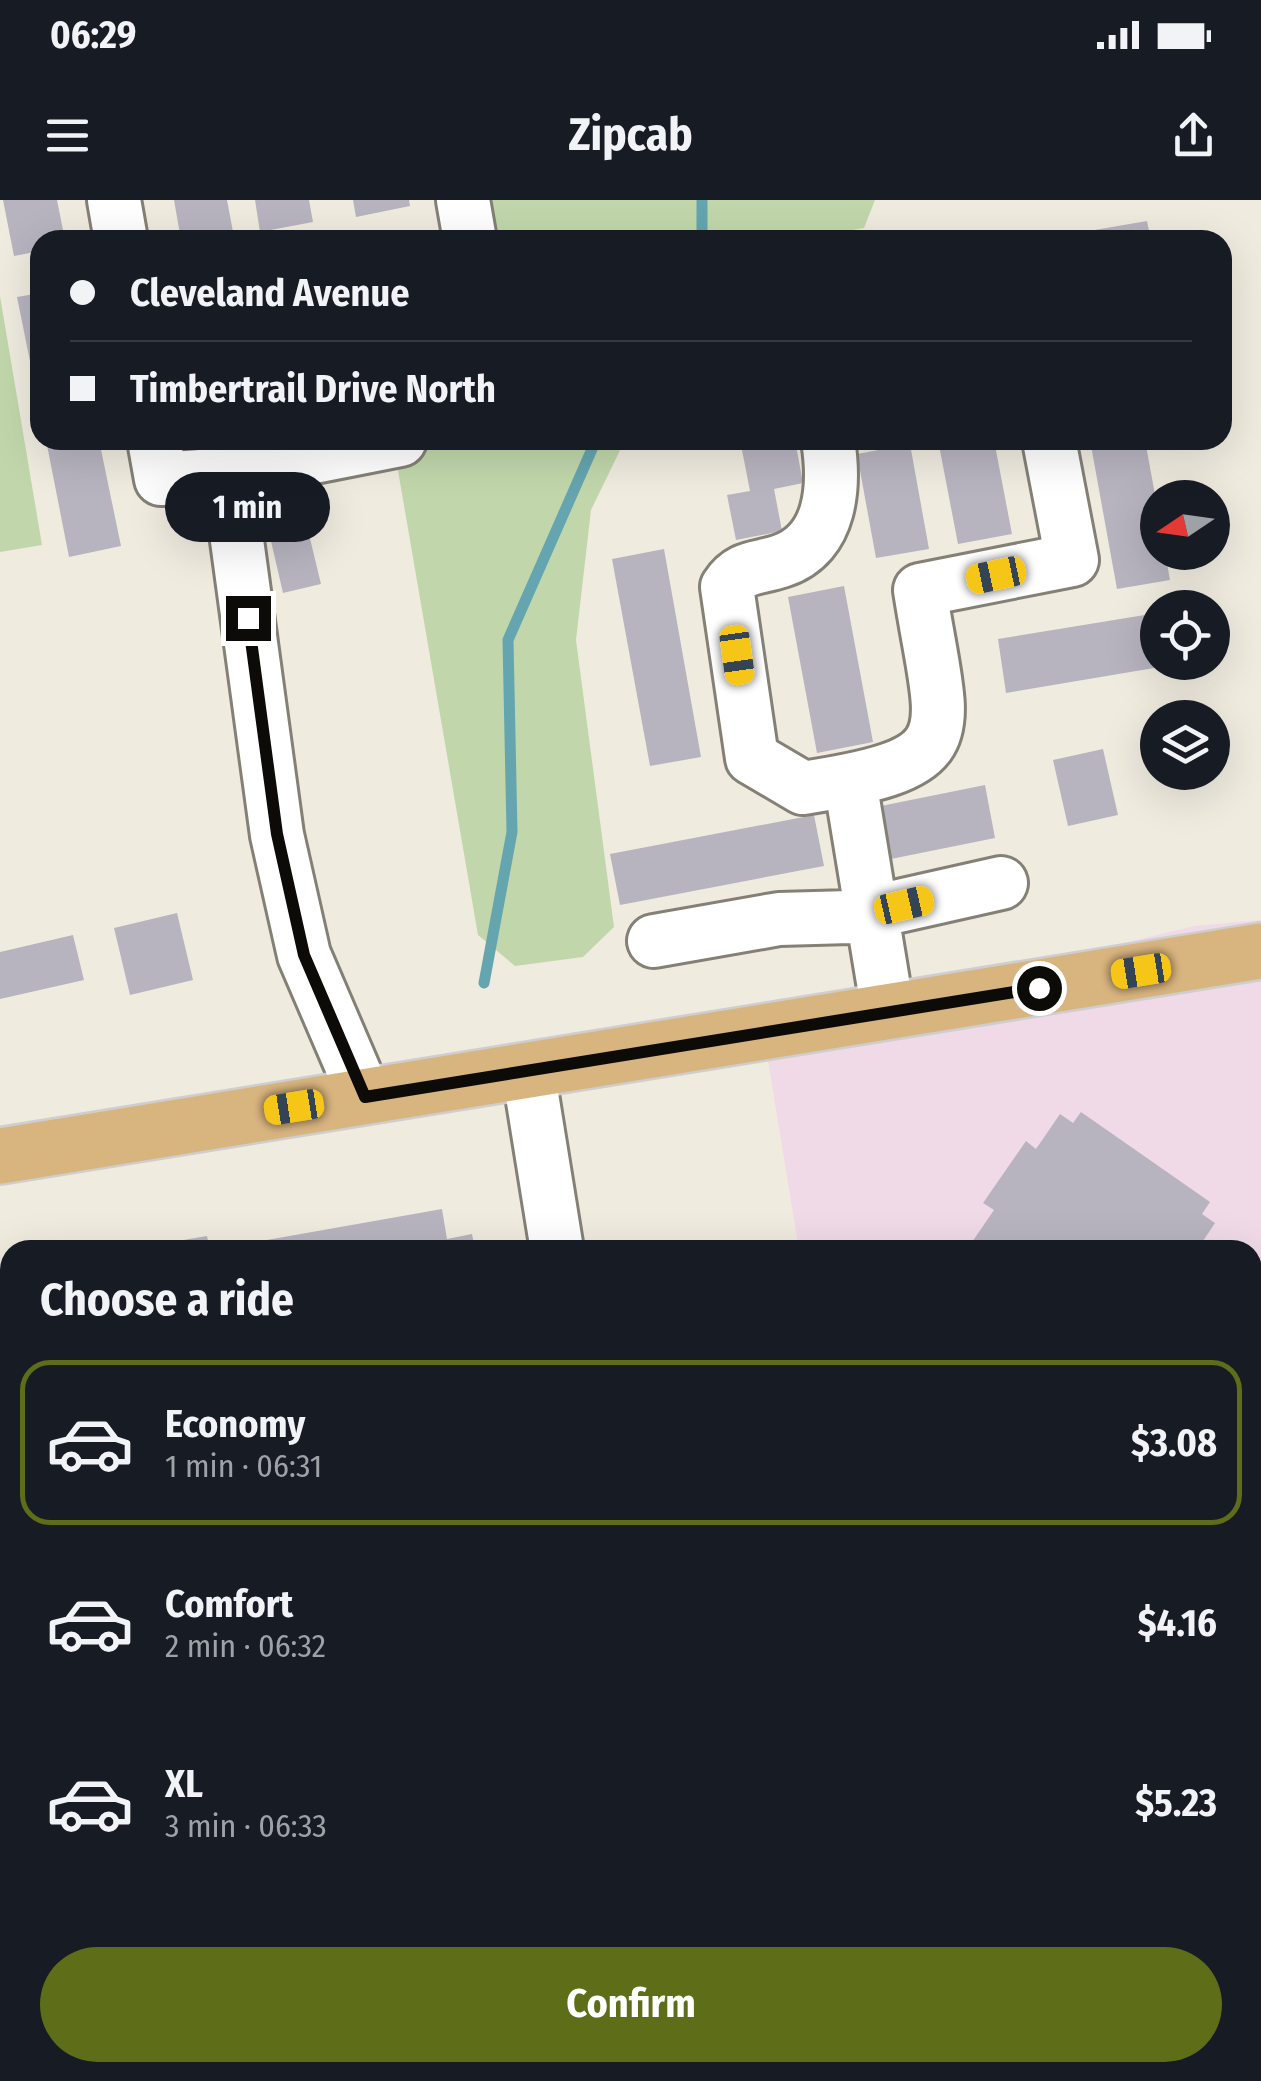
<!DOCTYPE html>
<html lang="en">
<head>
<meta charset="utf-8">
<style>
  :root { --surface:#171b24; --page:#242831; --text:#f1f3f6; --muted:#9ea1a6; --line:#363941; --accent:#5e6d18 }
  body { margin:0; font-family:"Fira Sans Condensed",sans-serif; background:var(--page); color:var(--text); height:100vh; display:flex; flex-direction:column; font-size:38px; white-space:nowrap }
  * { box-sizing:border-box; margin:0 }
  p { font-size:32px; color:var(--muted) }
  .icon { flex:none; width:55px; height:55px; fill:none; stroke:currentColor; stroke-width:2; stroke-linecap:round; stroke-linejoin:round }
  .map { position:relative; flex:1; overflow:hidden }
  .sheet { position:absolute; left:0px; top:1040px; width:1262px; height:842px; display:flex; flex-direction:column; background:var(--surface); border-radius:30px 30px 0 0; box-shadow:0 10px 40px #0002 }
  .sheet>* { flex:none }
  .banner { position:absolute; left:30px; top:30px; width:1202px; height:220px; border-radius:30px; box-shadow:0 10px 40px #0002; display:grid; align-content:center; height:220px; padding:0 40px; background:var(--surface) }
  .needle { width:65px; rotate:257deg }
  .controls { position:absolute; left:1140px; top:280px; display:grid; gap:20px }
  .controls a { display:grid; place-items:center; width:90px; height:90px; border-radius:50%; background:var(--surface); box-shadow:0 10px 40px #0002; font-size:50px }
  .end { position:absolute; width:45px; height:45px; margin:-22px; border:12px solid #0d0b08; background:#fff; box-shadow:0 0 0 5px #fff }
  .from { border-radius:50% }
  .bubble { position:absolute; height:70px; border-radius:35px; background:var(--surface); box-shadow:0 10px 40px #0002; font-size:32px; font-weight:700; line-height:70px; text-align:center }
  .car { position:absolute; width:30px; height:60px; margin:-30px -15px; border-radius:12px; box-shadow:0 0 8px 2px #0007; background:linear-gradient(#f5c518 24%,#345 0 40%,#f5c518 0 76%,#345 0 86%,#f5c518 0) }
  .banner b { display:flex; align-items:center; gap:35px; height:95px; font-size:38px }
  .banner b+b { border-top:2px solid var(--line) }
  .banner i { width:25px; height:25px; background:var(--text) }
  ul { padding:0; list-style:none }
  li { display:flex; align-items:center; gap:30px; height:165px; margin:0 20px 15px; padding:0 20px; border:5px solid transparent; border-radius:30px }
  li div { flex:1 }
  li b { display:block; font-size:38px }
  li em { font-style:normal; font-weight:700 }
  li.active { border-color:var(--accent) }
  li>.icon { width:90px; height:90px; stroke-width:1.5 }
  h2 { padding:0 40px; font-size:45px; line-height:120px }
  .action { display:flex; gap:20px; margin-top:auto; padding:20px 40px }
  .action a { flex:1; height:115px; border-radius:60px; background:var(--accent); color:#fff; font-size:40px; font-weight:700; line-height:115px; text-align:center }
  .status { display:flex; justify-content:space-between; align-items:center; height:70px; padding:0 50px; background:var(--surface); direction:ltr }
  .status svg { height:28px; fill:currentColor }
  header { display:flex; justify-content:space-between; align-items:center; height:130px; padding:0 40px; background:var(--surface); font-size:45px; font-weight:700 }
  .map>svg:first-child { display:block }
  .commercial { fill:#f0dae8 }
  .green { fill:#c1d7ab }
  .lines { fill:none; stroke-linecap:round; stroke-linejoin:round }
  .stream { stroke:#65a5af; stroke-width:11 }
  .building { fill:#b7b4c0 }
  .minor-casing { stroke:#848075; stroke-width:58 }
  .major-casing { stroke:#cfcece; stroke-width:60 }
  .minor { stroke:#fff; stroke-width:52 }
  .major { stroke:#d8b47f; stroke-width:55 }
  .route { stroke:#0d0b08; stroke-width:12 }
</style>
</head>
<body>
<div class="status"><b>06:29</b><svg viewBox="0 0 49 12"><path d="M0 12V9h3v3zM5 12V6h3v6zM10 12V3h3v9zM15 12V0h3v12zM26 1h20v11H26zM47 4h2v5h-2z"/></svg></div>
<header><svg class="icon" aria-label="menu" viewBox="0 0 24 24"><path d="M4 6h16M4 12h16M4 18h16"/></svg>Zipcab<svg class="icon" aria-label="share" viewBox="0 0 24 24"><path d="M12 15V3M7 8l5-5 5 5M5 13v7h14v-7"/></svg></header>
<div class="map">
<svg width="1261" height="1881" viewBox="0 0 1261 1881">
  <rect width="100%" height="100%" fill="#f0ebdf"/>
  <path class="commercial" d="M1261,720V1669L1253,1671L1252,1050H799L763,830L1194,726Z"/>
  <path class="green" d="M485,0H875L864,28L794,40H493Z
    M0,96L42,345L0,352Z
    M420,240H625L591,310L576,440L614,727L583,757L515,766L478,735L396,259Z"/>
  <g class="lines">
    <path class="stream" d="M702,0V40
      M484,783L512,632L508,440L596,240"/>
  </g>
  <path class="building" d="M3,0H57L65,40H40V51L14,56Z
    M174,0H227L234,37L181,40Z
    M255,0H309L313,22L260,32Z
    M353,0H409L410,6L356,17Z
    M1147,21L1151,40H1048V38Z
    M40,93V201H38L17,97Z
    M46,240H99L121,346L69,357Z
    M740,240H795L803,283L774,289L782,331L736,340L727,295L750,291Z
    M938,240H994L1012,334L958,344Z
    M1090,240H1145L1158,311V352H1165L1170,380L1117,389Z
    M910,244L929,349L876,358L857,254Z
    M299,293L321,384L283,393L262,302Z
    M664,349L701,557L650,566L612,359Z
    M844,386L873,542L817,553L788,397Z
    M1157,413L1158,462L1166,466L1006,493L998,439Z
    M1103,549L1118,615L1068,626L1053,560Z
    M985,585L995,638L886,660L876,607Z
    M814,615L824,666L620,705L610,654Z
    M177,713L193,780L130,795L114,728Z
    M73,735L84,780L0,799V752Z
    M1081,912L1210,1002L1202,1014L1215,1023L1197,1050H978L970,1045L994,1010L983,1003L1026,941L1036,949L1060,914L1073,923Z
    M442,1009L447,1039L472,1034L475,1050H211Z
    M207,1036L210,1050H136V1048Z
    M10,1082V1191L0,1192V1084Z
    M1252,1120H1257L1261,1140V1310L1252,1311Z
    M0,1593L10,1598V1622L3,1634Z
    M0,1683L10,1684V1734L0,1733Z
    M315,1872H374L367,1881H335L330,1876L325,1881Z
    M430,1872H476L464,1881H435Z
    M818,1872H881L882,1881H820Z"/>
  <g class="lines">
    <g class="minor-casing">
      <path id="minor" d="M114,0L121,40
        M463,0L470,40
        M154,240L161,279L228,274L400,240
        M828,240C835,284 833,344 781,361C758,369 741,365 727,387L752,558L803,588C973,562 943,538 920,390L1072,360L1049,240
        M228,274L277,635L304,755L365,897
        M850,581L888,812
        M654,741L779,719L850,717L1001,683
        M528,870L557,1050
        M0,1275L10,1274
        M1252,1569L1261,1568
        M0,1816H10
        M176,1872L190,1881
        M738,1872L739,1881"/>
    </g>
    <g class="major-casing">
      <path id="major" d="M0,956L1261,751"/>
    </g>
    <use href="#minor" class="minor"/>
    <use href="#major" class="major"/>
  </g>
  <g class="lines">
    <path class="route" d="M248,418L277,634L304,755L365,897L1039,788"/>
  </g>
</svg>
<div class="controls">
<a><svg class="needle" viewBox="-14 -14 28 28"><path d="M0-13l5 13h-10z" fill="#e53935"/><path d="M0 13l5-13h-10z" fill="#9ea1a6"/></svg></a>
<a><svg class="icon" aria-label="locate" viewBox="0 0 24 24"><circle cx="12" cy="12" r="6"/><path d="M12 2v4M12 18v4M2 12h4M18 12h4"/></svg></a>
<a><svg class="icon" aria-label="layers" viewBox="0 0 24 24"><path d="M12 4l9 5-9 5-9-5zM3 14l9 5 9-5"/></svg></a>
</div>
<i class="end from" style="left:1039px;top:788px"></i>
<i class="end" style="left:248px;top:418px"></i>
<div class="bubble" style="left:165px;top:272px;width:165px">1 min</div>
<i class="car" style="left:996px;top:375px;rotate:258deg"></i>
<i class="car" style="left:737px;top:455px;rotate:172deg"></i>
<i class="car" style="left:904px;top:705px;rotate:77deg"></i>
<i class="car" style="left:1141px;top:771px;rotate:261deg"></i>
<i class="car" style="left:294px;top:907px;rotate:261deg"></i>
<div class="banner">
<b><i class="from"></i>Cleveland Avenue</b>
<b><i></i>Timbertrail Drive North</b>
</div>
<section class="sheet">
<h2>Choose a ride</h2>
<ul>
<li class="active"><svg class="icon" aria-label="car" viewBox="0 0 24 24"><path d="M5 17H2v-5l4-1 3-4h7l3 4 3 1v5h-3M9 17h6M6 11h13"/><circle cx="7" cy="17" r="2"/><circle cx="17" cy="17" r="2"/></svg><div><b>Economy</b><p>1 min · 06:31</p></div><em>$3.08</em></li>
<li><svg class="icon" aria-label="car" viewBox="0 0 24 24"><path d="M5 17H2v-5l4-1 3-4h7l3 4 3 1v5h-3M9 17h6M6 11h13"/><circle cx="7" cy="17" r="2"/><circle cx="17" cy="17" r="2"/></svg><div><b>Comfort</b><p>2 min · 06:32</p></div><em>$4.16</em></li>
<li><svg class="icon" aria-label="car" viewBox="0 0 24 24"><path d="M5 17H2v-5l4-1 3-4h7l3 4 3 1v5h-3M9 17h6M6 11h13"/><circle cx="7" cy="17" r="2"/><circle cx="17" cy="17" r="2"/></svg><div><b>XL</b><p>3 min · 06:33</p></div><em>$5.23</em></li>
</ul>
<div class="action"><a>Confirm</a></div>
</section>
</div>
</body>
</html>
